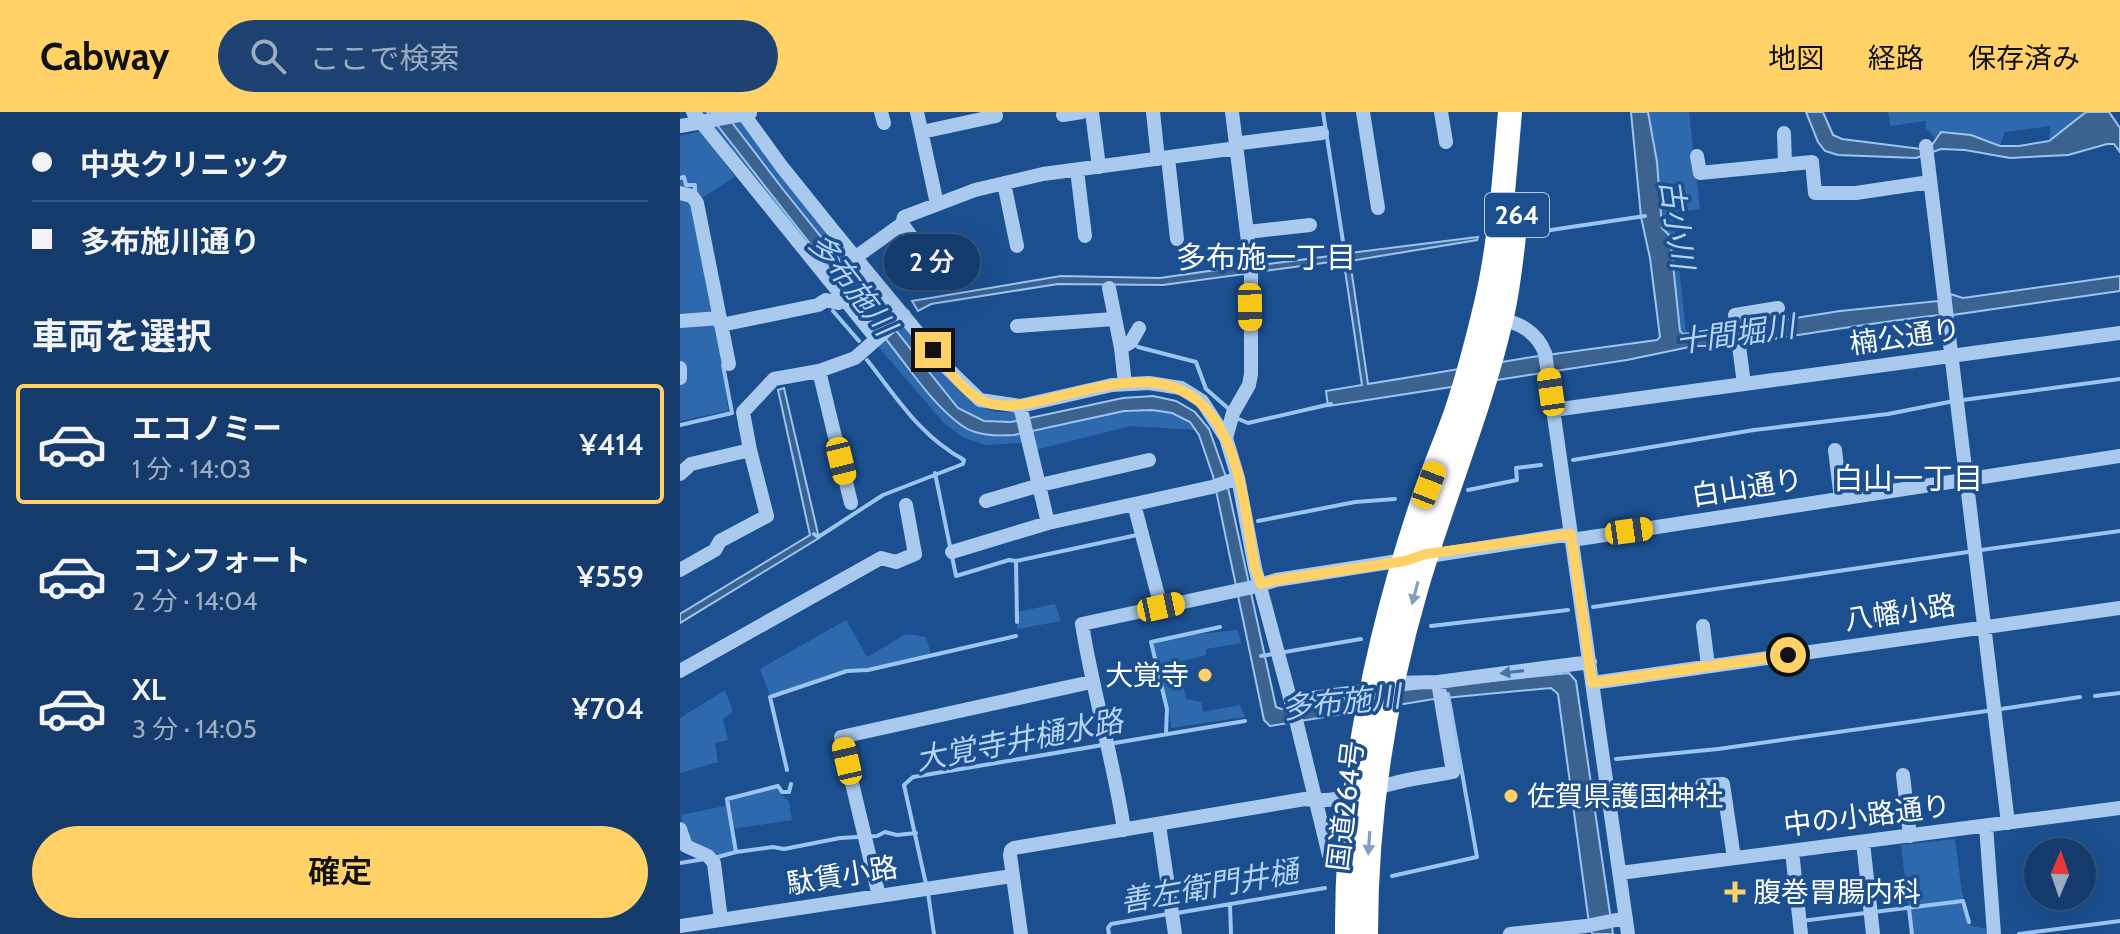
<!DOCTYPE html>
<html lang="ja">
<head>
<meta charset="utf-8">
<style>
  :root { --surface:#143b6b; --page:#1d4271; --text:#f1f3f6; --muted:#9dadc1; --line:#33557e; --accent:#ffd166 }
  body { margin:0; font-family:Cabin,"Noto Sans JP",sans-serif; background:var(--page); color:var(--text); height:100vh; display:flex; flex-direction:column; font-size:30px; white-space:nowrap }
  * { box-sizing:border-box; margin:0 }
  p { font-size:26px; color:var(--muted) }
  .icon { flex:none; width:44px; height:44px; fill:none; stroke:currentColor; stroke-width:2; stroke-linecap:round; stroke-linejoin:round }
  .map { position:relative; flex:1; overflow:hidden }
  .side { display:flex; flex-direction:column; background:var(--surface); width:680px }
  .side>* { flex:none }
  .top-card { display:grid; align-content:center; height:176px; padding:0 32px; background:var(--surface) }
  .needle { width:52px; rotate:2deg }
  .controls { position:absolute; left:1344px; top:726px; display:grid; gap:16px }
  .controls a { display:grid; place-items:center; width:72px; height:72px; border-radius:50%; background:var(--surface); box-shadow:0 8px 32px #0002,0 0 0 2px var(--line); font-size:40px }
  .end { position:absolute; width:36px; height:36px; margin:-18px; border:10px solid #ffd166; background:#111; box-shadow:0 0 0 4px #111 }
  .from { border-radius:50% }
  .bubble { position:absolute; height:56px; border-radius:28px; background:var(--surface); box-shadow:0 8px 32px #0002,0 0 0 2px var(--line); font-size:26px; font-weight:600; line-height:56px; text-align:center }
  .car { position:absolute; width:24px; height:48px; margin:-24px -12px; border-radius:10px; box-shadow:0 0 6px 2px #0007; background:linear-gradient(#f5c518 24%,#345 0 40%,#f5c518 0 76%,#345 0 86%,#f5c518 0) }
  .top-card b { display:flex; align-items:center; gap:28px; height:76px; font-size:30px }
  .top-card b+b { border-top:2px solid var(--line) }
  .top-card i { width:20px; height:20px; background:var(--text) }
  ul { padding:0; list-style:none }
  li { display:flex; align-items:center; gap:24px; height:120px; margin:0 16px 12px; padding:0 16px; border:4px solid transparent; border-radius:8px }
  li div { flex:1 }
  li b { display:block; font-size:30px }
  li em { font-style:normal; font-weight:600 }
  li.current { border-color:var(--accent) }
  li>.icon { width:72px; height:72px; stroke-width:1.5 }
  h2 { padding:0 32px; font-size:36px; line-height:96px }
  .button { display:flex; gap:16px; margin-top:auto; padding:16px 32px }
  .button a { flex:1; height:92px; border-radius:48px; background:var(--accent); color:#111; font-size:32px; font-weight:600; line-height:92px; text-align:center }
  header { display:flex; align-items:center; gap:48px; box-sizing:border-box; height:112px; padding:0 40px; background:var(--accent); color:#111 }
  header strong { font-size:38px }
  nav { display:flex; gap:44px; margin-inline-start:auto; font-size:28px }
  .search { width:560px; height:72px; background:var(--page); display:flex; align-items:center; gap:20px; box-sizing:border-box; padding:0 28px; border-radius:44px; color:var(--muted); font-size:30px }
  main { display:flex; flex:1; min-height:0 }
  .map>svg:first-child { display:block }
  .green { fill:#2e69ad }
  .water { fill:#3c6290; stroke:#9cc4f0; stroke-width:2 }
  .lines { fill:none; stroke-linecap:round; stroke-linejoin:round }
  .stream { stroke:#9cc4f0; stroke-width:4 }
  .minor { stroke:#a9c9ee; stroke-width:14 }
  .highway { stroke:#fff; stroke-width:24 }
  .oneway { fill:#829ec1 }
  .oneway2 { fill:#4674ac }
  .route { stroke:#ffd166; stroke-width:10 }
  .poi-dot { fill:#ffd166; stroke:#1b4f8f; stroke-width:3 }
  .labels { text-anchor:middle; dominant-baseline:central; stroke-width:7; stroke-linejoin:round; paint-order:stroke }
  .shield { fill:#1b4f8f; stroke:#bbcadd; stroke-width:2 }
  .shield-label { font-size:26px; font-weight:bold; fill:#fff }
  .street-label { font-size:28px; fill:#fff; stroke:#1b4f8f }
  .poi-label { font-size:28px; fill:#fff; stroke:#1b4f8f; text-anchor:start }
  .water-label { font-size:30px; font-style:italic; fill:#b5d3f5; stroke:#1b4f8f }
  .neighbourhood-label { font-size:30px; fill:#fff; stroke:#1b4f8f }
</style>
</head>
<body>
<header>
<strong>Cabway</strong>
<div class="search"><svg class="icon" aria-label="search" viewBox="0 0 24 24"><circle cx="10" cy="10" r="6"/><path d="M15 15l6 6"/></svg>ここで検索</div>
<nav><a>地図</a><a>経路</a><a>保存済み</a></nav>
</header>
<main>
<section class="side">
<div class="top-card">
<b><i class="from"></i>中央クリニック</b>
<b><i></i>多布施川通り</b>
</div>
<h2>車両を選択</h2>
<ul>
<li class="current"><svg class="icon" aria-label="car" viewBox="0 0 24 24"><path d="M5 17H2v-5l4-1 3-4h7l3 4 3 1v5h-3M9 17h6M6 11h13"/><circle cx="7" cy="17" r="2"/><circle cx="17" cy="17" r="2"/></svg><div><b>エコノミー</b><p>1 分 · 14:03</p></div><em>¥414</em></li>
<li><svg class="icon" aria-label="car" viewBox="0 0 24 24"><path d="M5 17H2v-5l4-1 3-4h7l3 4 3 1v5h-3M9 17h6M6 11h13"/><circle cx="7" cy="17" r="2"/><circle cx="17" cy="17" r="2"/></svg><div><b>コンフォート</b><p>2 分 · 14:04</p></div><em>¥559</em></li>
<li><svg class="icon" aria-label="car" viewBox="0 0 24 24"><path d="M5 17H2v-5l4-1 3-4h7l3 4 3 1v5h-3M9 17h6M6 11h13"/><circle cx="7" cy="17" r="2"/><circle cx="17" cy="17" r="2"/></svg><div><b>XL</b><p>3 分 · 14:05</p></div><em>¥704</em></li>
</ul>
<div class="button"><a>確定</a></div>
</section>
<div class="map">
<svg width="1440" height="822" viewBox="0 0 1440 822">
  <rect width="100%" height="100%" fill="#1b4f8f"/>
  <path class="green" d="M20,0H27L92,84L269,302L316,324L334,323C378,313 485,276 516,318L451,314L355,338L345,331L305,333L282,325L264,311L196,232Z
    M44,0H55L296,293L316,300H335L339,309C316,314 298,309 278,296L102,76Z
    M968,0H1009L1020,97L993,101L1006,220L1003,222L1000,219L982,116L977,50Z
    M1208,0H1406V2L1369,29L1370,14L1325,20L1320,34L1307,29L1261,20L1255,26L1246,16V9L1210,14Z
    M22,19L55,65L15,90L38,209L48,299L0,309V24Z
    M375,492L381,509L337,517V500Z
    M166,508L187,545L226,522L246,525L251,543L188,559L167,560L91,586L80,557Z
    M558,518L561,531L526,537V543L499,550L506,587L521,590L523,600L560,593L565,605L491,616L489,596L472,531L499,524Z
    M45,578L53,600L43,607L48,628L35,631L38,650L0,661V606Z
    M96,676L109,690L112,708L51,717L55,739L35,744L6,729L1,703L45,694V688Z
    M1275,727L1282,780L1291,814L1307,817V822H1231L1221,733Z"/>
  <path class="water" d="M27,0H44L102,76L278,296L304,309L331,310L443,286L473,284L496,289L515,300L529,317L545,362L596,595L601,597L733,577L889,561L896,569L933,822H912L908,804L878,582L871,576L754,587L590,614L584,608L533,364L519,323L510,310L492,301L472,298L444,299L334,323C316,324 296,324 281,313C251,291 228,254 205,226C145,151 86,76 27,0Z
    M951,0H968L977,50L982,116L990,124L1000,219L1003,222L1051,215L1054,234H1014L947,248L648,294L646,279L682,273L664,151L658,149L577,160L573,154L650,144L661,133H668L670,141L798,125L797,128L670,149L688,272L852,245L977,228L980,225L970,146L961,105Z
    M1126,0H1143L1153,23L1162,27L1241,37L1252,33L1261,20L1291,23L1320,34H1339L1369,29L1406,0H1429L1440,16V40L1434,32H1427L1388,43L1330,46L1285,38L1261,37L1236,46L1158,43L1145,39L1138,30Z
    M564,154L565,162L483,173L378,172L251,192L238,199L232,189L381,164L480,166Z
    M1440,164V179L1272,203L1270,182L1283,186Z
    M1258,189L1260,203C1194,210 1130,222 1065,231L1064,214L1160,199Z
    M104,276L139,426L0,511V502L130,423L98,278Z"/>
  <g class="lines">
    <path class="stream" d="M643,0L664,136
      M0,66L4,65L6,73H15V81
      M864,119L965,104
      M153,199L179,229
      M458,235L516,250L526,277L549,297
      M1283,288L1440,267
      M556,306L568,311L651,292
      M0,313L52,301L43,253
      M893,348L1074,318L1208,302L1269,290
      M255,361L276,464L329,448L336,449L337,510
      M788,378L837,368L836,356L861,353
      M578,409L675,390L715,387
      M134,422L138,425L143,422L203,383L283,352L284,348C239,323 218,287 187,248
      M1301,438L1440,419
      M336,449L457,423
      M913,495L1288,440
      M751,514L888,498
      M581,544L681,527
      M1415,584L1440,581
      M1321,597L1400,585
      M486,621L487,597L471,530L540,515
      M936,647L1038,637L1307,599
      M107,658L90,585L167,559L188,558L336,524
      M56,740L47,687L98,674L102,680H109L111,672
      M34,746L56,740L93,735L104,737L160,726L197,724L205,720L217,723L236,721
      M0,751L25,747
      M712,764L797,745L768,582
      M246,772L224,673L233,665L565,609
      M248,781L254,822
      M550,792L551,822
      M1229,797L1232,822
      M497,801L645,776
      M1121,809L1283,789L1289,810
      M429,822L428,816L431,812L488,802
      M1339,822L1440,809"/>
    <path class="minor" d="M13,0L196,226
      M62,0L102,55L155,121L267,256L300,288L340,294L432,273L469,271L501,276L522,289L546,326L558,366L575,456L617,612L649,743
      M201,0L204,11
      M237,0L257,92
      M412,0L419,55
      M473,0L478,47
      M683,0L698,96
      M761,0L766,30
      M383,3L402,0
      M0,14L70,1
      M242,20L316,4L315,0
      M1104,21L1105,53
      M1246,34L1328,711
      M1017,44L1020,61L1132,50L1135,81H1176L1250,70
      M488,46L497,127
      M397,58L405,124
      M324,71L337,134
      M0,81L12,84L17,91L49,252
      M222,112L254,155
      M567,120L630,113
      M176,145L222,112L224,105L295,78L363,62L557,36L561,31L642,21
      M429,176L441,236L445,272
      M816,205C838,211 856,218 865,241L948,822
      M0,209L40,206
      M41,213L138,193L146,188L158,191L165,188
      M337,214L434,207
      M441,236L451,230L459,216
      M0,256V266
      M139,259L171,391
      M1064,272L1055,203L1098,196
      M340,294L368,411
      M873,298L1440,221
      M546,326L553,301L569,273L571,262V154L552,0
      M1155,338L1161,387
      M0,362L11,352L70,338L63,300L94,267L139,259L175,246L224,203
      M306,389L360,373L469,348
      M454,392L481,495
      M892,428L1440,344
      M272,440L368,411L532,375L558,366
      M0,458L35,438L40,429L87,404L70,338
      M1023,514L1028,554
      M0,559L201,446L216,450L235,442L226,393
      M713,571L758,570L910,550
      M912,571L1440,496
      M611,589L691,578
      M1223,663L1230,724
      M1022,673L1043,672L1054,746
      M479,713L495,822
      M1306,714L1314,822
      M0,717L6,734L28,744L34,751L41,808
      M444,718C434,649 413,582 402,512L573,475L596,468L891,422
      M1183,730L1193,822
      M1112,739L1121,822
      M940,761L1440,696
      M199,784L161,625L411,570
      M0,814L332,764
      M341,822L330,743L331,738L334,736L625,687C657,692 681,680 711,672C731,666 753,664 773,660L758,570
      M830,822L906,814L946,806"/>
    <path class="highway" d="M667,822C666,677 695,532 741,394C751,363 764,334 775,303C786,271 795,237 803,204C820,138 824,68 830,0
      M686,822C686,705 704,587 737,474C763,385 800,299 821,208C830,173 832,135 837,100"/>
  </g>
  <defs><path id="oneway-solid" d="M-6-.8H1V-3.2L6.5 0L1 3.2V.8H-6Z" transform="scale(2)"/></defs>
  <g class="oneway">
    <use href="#oneway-solid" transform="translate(735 481) rotate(105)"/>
    <use href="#oneway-solid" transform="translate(689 731) rotate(94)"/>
  </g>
  <use class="oneway2" href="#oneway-solid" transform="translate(832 560) rotate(173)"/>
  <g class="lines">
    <path class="route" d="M253,238C266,254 280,276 299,287C318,298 344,293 364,288C433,272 508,244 545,326C564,365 567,414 575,456L581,472L596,468L725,449L746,442L891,422L912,571L1108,543"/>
  </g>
  <g class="poi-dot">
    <circle cx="525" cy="563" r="8"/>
    <circle cx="831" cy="684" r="8"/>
    <path d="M1051 768h8v8h8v8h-8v8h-8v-8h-8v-8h8z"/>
  </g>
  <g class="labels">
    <rect class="shield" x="805" y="81" width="64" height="44" rx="6"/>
    <g class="shield-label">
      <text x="837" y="103">264</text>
    </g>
    <g class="street-label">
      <text transform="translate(1225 224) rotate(-8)">楠公通り</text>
      <text transform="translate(1067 375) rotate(-9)">白山通り</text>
      <text transform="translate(1220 500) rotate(-8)">八幡小路</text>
      <text transform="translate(665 694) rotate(-83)">国道264号</text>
      <text transform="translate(1187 703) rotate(-7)">中の小路通り</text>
      <text transform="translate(162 763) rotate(-9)">駄賃小路</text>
    </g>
    <g class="poi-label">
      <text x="509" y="563" text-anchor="end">大覚寺</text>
      <text x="847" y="684">佐賀県護国神社</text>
      <text x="1073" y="780">腹巻胃腸内科</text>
    </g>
    <g class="water-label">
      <text transform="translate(997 112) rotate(82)">古小川</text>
      <text transform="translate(172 172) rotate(52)">多布施川</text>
      <text transform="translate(1055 222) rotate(-8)">十間堀川</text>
      <text transform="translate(661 590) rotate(-6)">多布施川</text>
      <text transform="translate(339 628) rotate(-11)">大覚寺井樋水路</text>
      <text transform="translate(529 774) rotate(-10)">善左衛門井樋</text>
    </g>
    <g class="neighbourhood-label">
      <text x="586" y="145">多布施一丁目</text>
      <text x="1228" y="366">白山一丁目</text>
    </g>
  </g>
</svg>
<div class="controls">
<a><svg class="needle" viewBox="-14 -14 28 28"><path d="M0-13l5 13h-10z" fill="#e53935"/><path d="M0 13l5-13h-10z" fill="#9dadc1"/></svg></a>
</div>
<i class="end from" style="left:1108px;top:543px"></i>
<i class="end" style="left:253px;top:238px"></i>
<div class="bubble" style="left:204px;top:122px;width:96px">2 分</div>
<i class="car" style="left:570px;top:195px;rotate:179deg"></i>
<i class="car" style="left:871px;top:280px;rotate:352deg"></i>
<i class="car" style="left:161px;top:349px;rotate:166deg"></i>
<i class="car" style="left:749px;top:373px;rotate:21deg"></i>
<i class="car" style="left:949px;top:419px;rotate:82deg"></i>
<i class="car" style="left:481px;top:495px;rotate:78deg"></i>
<i class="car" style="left:167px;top:649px;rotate:347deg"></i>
</div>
</main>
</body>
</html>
